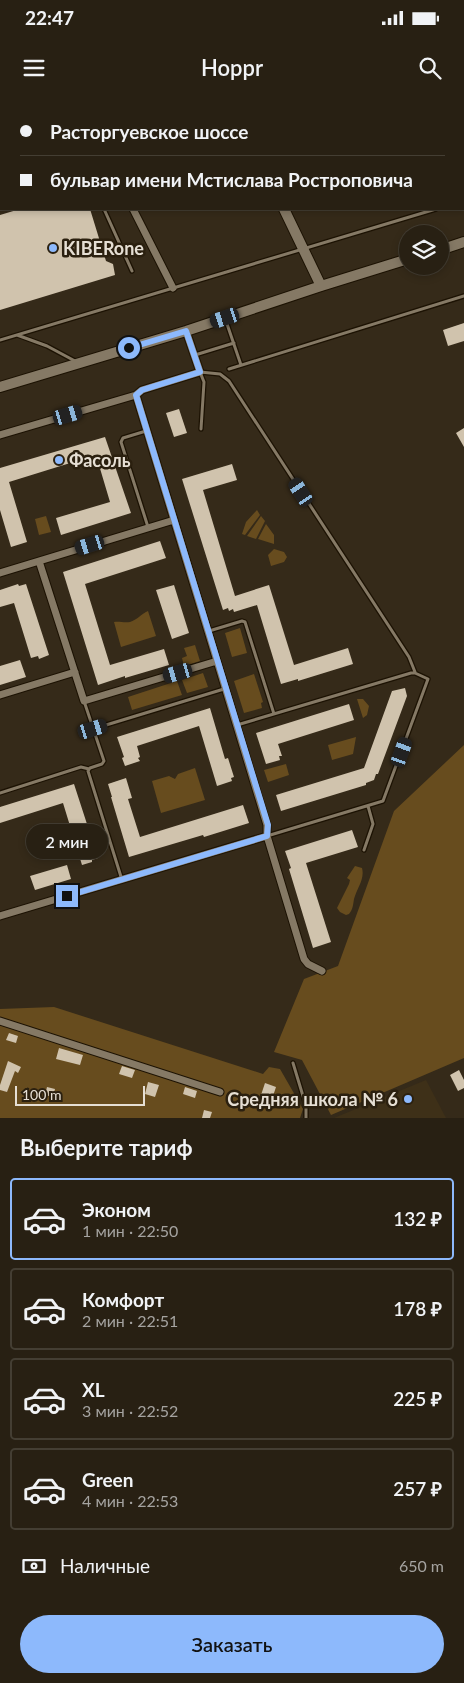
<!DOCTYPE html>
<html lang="ru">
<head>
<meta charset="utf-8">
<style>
  :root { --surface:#282013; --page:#30281c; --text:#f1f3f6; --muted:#a5a3a0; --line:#443e33; --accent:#8db9fc }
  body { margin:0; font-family:Lato,sans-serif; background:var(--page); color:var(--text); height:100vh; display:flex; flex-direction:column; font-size:19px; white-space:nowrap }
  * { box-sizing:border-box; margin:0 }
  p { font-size:16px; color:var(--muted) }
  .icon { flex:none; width:28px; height:28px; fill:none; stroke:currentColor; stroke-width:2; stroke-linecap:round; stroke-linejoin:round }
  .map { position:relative; height:1018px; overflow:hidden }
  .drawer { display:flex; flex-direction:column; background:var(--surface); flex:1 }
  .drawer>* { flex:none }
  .top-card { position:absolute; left:0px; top:0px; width:465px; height:110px; box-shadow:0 2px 8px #0003,0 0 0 1px var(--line); display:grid; align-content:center; height:110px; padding:0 20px; background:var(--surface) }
  .controls { position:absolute; left:399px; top:125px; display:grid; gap:10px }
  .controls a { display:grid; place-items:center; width:50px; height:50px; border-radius:50%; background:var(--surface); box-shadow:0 2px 8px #0003,0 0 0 1px var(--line); font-size:25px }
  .scale { position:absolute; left:15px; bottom:12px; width:130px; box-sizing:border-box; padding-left:5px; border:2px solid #e6dfd4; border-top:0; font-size:14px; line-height:18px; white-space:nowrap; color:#e6dfd4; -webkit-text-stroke:4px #2b200f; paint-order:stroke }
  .end { position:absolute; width:22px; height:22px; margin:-11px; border:6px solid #8db9fc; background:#111; box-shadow:0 0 0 2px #111 }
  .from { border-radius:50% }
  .bubble { position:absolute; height:35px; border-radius:18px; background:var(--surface); box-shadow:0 2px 8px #0003,0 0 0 1px var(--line); font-size:16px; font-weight:600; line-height:35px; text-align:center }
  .car { position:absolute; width:15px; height:30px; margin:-15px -8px; border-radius:6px; box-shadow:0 0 4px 1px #0007; background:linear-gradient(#222 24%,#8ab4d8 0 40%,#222 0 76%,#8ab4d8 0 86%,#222 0) }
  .top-card b { display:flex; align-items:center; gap:18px; height:48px; font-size:19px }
  .top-card b+b { border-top:1px solid var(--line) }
  .top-card i { width:12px; height:12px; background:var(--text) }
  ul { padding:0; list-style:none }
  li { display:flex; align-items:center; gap:15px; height:82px; margin:0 10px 8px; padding:0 10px; border:2px solid var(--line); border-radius:5px }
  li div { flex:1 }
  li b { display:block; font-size:19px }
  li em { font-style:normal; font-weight:600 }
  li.current { border-color:var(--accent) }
  li>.icon { width:45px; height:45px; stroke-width:1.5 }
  h2 { padding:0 20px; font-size:22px; line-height:60px }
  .pay { display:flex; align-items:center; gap:12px; height:55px; padding:0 20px; font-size:19px }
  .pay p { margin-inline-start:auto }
  .button { display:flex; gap:10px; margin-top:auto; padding:10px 20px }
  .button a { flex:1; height:58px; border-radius:30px; background:var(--accent); color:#111; font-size:20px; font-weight:600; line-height:58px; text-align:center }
  .status { display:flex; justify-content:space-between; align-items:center; height:35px; padding:0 25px; background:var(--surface); direction:ltr }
  .status svg { height:14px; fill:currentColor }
  header { display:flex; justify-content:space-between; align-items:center; height:65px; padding:0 20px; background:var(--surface); font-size:22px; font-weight:600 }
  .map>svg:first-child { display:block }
  .built { fill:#3e3018 }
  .green { fill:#674c1e }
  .building { fill:#d0c3ad }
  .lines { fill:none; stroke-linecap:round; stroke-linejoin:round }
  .lane-casing { stroke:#1c1203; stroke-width:5.5 }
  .street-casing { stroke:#1c1203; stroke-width:9 }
  .secondary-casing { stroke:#1c1203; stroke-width:12 }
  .lane { stroke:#857965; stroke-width:3 }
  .street { stroke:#857965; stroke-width:7 }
  .secondary { stroke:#857965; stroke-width:10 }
  .route { stroke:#8db9fc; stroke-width:6 }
  .poi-dot { fill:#8db9fc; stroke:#2b200f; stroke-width:2 }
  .labels { text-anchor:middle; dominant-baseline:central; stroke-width:5; stroke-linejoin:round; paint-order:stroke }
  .poi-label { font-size:18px; font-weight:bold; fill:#e6dfd4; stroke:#2b200f; text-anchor:start }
</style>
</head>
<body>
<div class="status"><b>22:47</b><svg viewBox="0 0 49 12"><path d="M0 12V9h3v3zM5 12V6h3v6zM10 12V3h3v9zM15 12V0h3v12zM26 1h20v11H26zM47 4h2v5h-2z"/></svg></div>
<header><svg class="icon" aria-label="menu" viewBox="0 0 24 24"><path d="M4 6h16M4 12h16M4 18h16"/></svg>Hoppr<svg class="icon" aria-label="search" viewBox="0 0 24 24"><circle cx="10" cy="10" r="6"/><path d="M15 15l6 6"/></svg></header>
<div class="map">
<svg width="464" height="1018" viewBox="0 0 464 1018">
  <rect width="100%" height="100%" fill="#352a19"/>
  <path class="built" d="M426,980L446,1018H334Z"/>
  <path class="green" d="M257,410L260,415L245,435L242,434L246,422Z
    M46,416L51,432L39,435L35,419Z
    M261,416L265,421L256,439L247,436Z
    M266,424L274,435V444L258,439Z
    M274,449L284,452L287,457L284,462L271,466L268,455Z
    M148,511L156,536L121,547L114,522C119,521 124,523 130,522C137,520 141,514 148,511Z
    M240,528L247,553L232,557L225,533Z
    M195,545L200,561L184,566L182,558L187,556L184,548Z
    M203,573L208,587L187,593L182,580Z
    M254,574L263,602L261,603L262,608L244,613L234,581Z
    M177,581L182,595L132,610L128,597Z
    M357,599H363L369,606L367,615L363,618Z
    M356,637L353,654L332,660L328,645Z
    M464,645V958L331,1015L302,960L274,952L304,879L338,866L394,711Z
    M286,664L289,675L268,682L264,670Z
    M195,668L205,700L161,713L152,681L169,676L175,679L178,674Z
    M355,766L362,768C365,779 357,788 354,799C353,805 353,809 349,814L346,815L340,812L337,808L349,784L350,780L347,778Z
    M54,907L263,974L269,967L280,969L303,1009L300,1018H0V909Z"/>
  <path class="building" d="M20,109H90L106,161L113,164L115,175L0,210V115Z
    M464,223V241L448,246L443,230Z
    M179,309L187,333L174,337L166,313Z
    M464,328V347L456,333Z
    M105,337L131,413L61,435L56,418L110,402L96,355L9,382L27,442L11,447L0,410V368Z
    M232,364L237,380L203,390L235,496L269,485L294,565L348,548L353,564L298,581V579L281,584L257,505L234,512L233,509L229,511L228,508L223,510L182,379Z
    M160,441L166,458L85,484L110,565L164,549L169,565L125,578V576L98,585L63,472Z
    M18,484L19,486L26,484L49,555L39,559L38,556L31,558L14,503L0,507V490Z
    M174,485L189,533L172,539L156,490Z
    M20,560L26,577L0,585V566Z
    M405,588L407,596L378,674H376L374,680L366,683V685L281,711L276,695L364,668L392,591Z
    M349,604L354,620L278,644L282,656H279L280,660L266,664L256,633Z
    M210,608L225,659L228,658L234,677L231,678L232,681L217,686L199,626L137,646L140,657L138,658L140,661L125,666L122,658L124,657L117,637Z
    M126,678L132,698L128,699L140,737L243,705L249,723L204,737L203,735L129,757L111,697H112L108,684Z
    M74,684L98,758L92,760V762L82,765L63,703L0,723V707Z
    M352,730L358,747L306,763L331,842L313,848L289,769L291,768L285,751Z
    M67,765L71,779L35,790L30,776Z
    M9,933L18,936L16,943L6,940Z
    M59,948L83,955L80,965L56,959Z
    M8,961L21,967L18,973L15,971L7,992L0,990V985Z
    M122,966L135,970L132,978L119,974Z
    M459,970L464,980V988L458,991L450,975Z
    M148,982L159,985L155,997L145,994Z
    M265,983L276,987L272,999L261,995Z
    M47,987L55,989L53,997L45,995Z
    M185,987L197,991L195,998L183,994Z
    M204,1010L212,1012L210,1018H202Z"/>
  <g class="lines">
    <g class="lane-casing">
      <path id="lane" d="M38,0L39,1
        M265,0L266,1
        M425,0V1
        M449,0V1
        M3,1L4,0
        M126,1L128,0
        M213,1V0
        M325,1L327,0
        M359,1L361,0
        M408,1L410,0
        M0,5L1,4
        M0,50H1
        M0,105L1,104
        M104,109L132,171
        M226,221L241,265
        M17,235L47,246L75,261
        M0,240L436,109
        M195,255L234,243
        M229,269L464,196
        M201,329L204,282L200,272L220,274L229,281L409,557L415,572
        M146,331L123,338L121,342L148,427
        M209,531L242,521L245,522L274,614
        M84,601L104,661L102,664L90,668L88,671L122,780
        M237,625L411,573H415L428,579L383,701L267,736
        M93,629L224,589
        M0,693L81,667L89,669
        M364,750L373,724L368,706
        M293,963L306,1006V1018"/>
    </g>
    <g class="street-casing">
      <path id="street" d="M78,0L79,1
        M133,109L173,188
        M136,295L267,725V736L304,859L308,864L322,871
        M0,335L136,295L142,290L200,272L186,231
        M39,461L84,601L217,561
        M0,473L174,420
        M0,595L75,572
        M0,816L267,736
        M0,921L220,992"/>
    </g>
    <g class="secondary-casing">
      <path id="secondary" d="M229,0V1
        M284,109L321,186
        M440,150L464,142
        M0,287L186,231L321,186L408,159"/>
    </g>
    <use href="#lane" class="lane"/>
    <use href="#street" class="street"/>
    <use href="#secondary" class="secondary"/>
  </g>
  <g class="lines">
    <path class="route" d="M67,796L267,736L268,725L136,295L142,290L200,272L186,231L129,248"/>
  </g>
  <g class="poi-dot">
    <circle cx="53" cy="148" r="5"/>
    <circle cx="59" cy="360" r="5"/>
    <circle cx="408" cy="999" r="5"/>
  </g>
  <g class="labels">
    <g class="poi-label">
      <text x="63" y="148">KIBERone</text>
      <text x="69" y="360">Фасоль</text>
      <text x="398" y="999" text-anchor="end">Средняя школа № 6</text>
    </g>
  </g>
</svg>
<div class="controls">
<a><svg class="icon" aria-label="layers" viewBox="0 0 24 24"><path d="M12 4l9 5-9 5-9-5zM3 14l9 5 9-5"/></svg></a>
</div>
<div class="scale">100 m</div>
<i class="end from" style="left:129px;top:248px"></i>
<i class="end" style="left:67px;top:796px"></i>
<div class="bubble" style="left:26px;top:724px;width:82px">2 мин</div>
<i class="car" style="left:225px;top:218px;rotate:252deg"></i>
<i class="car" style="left:68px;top:315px;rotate:74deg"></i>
<i class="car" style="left:301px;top:392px;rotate:327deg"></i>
<i class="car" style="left:90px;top:445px;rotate:253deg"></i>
<i class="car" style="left:178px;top:573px;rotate:254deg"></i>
<i class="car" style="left:93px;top:629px;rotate:73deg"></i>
<i class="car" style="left:402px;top:652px;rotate:20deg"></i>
<div class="top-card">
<b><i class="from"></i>Расторгуевское шоссе</b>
<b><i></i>бульвар имени Мстислава Ростроповича</b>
</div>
</div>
<section class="drawer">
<h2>Выберите тариф</h2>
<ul>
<li class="current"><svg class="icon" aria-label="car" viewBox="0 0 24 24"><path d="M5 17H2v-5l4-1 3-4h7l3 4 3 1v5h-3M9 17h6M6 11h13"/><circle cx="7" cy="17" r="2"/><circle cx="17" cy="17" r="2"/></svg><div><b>Эконом</b><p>1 мин · 22:50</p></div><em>132 ₽</em></li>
<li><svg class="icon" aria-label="car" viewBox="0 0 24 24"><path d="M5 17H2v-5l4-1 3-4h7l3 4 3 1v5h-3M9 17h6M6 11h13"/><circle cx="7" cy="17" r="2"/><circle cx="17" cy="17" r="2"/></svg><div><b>Комфорт</b><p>2 мин · 22:51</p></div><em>178 ₽</em></li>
<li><svg class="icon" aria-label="car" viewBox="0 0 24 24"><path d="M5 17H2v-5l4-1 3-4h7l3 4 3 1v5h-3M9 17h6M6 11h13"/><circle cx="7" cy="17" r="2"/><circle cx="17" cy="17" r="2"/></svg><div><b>XL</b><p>3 мин · 22:52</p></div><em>225 ₽</em></li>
<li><svg class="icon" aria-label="car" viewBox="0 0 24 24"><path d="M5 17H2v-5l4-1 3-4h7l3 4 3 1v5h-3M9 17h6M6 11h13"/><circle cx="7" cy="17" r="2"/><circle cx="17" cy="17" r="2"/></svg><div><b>Green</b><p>4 мин · 22:53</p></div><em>257 ₽</em></li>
</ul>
<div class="pay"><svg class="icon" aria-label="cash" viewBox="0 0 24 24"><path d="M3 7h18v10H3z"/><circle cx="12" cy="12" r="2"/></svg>Наличные<p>650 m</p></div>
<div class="button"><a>Заказать</a></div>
</section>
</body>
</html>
